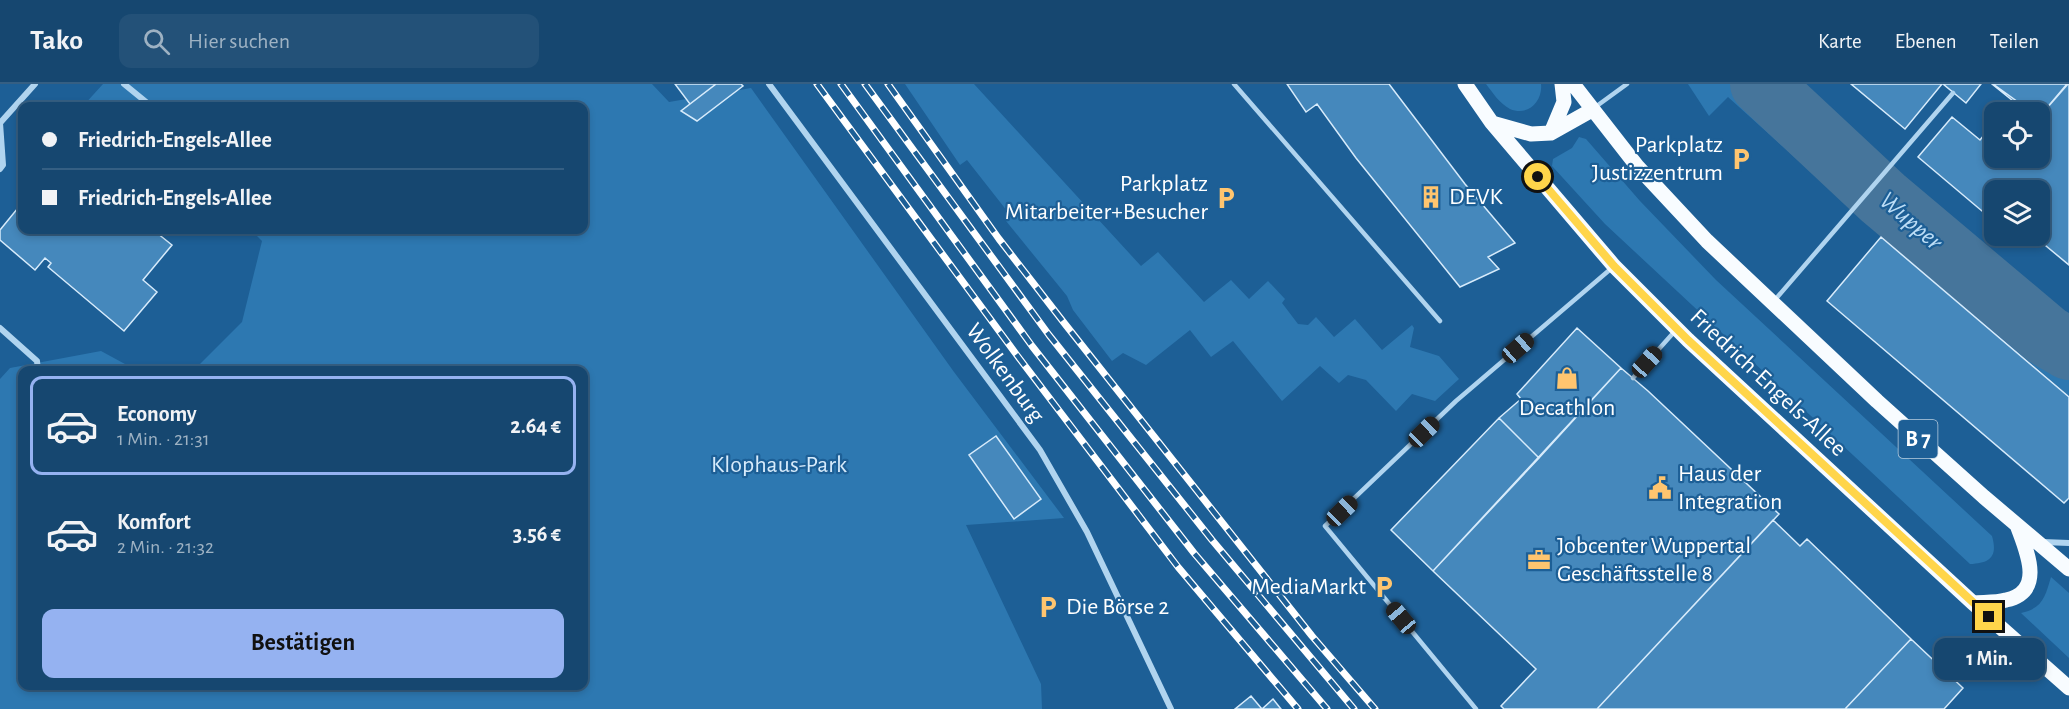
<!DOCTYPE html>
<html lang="de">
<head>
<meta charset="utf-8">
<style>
  :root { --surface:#164770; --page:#235178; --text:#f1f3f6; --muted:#9eb2c3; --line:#355f83; --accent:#95b2f1 }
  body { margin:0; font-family:"Alegreya Sans",sans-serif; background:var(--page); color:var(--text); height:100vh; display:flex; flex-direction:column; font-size:22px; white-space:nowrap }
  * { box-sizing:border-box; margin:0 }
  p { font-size:20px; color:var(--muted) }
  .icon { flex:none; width:33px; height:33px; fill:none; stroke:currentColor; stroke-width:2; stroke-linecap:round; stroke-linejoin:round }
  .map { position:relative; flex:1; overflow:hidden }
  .drawer { position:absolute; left:18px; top:282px; width:570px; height:324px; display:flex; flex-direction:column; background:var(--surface); border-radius:12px; box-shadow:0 3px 9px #0003,0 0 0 2px var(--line) }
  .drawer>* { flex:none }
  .banner { position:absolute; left:18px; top:18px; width:570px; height:132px; border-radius:12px; box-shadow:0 3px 9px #0003,0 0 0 2px var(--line); display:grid; align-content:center; height:132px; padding:0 24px; background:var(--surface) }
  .controls { position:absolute; left:1984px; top:18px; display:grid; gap:12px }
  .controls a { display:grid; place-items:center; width:66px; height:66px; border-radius:12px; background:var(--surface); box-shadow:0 3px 9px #0003,0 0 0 2px var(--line); font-size:30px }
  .end { position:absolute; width:27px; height:27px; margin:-14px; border:8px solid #ffd54a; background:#111; box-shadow:0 0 0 3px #111 }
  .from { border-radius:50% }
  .bubble { position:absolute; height:42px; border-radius:12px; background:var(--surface); box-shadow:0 3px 9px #0003,0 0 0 2px var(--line); font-size:20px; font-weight:600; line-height:42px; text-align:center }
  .car { position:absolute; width:18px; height:36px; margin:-18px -9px; border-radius:8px; box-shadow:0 0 4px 2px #0007; background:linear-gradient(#222 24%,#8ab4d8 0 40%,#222 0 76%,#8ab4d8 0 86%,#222 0) }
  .banner b { display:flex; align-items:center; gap:21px; height:57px; font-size:22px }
  .banner b+b { border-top:2px solid var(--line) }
  .banner i { width:15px; height:15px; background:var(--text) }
  ul { padding:10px 0 0; list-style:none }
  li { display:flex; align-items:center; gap:18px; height:99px; margin:0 12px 9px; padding:0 12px; border:3px solid transparent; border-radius:12px }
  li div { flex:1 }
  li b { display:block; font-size:22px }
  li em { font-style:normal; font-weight:600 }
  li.on { border-color:var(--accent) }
  li>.icon { width:54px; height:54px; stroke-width:1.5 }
  .cta { display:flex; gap:12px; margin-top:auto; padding:12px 24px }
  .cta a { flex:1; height:69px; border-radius:12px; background:var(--accent); color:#111; font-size:24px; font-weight:600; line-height:69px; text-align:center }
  header { display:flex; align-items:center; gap:36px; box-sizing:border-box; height:84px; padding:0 30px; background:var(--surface); border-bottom:2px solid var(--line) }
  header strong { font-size:28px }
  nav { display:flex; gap:33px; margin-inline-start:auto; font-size:21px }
  .search { width:420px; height:54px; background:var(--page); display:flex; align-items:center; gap:15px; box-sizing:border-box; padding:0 21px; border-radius:12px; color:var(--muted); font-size:22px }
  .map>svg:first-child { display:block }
  .green { fill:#2d78b1 }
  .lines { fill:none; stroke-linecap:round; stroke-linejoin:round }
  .river { stroke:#46759b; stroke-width:62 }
  .building { fill:#4588bc; stroke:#d7ebfb; stroke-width:1.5 }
  .lane { stroke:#b0d4ef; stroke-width:4.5 }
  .street { stroke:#b0d4ef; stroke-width:6 }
  .primary { stroke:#f8fcff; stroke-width:15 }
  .rail-casing { stroke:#fff; stroke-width:7 }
  .rail { stroke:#1d5f96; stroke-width:4.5; stroke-dasharray:14; stroke-linecap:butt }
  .route { stroke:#ffd54a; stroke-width:8 }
  .labels { text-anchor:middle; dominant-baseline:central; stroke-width:4.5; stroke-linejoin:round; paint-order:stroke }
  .shield { fill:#1d5f96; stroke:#bbcfe0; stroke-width:1.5 }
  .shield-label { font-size:22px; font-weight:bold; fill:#fff }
  .poi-label { font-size:24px; fill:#fff; stroke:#1d5f96; text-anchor:start }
  .street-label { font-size:24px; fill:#fff; stroke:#1d5f96 }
  .park-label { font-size:24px; fill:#d7ebfb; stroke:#1d5f96 }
  .water-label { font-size:26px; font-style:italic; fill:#bcddf6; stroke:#1d5f96 }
</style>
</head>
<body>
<header>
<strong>Tako</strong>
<div class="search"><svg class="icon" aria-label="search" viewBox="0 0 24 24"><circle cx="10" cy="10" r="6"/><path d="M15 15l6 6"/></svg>Hier suchen</div>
<nav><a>Karte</a><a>Ebenen</a><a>Teilen</a></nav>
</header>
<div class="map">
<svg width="2069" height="625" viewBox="0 0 2069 625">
  <rect width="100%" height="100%" fill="#1d5f96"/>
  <path class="green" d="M103,0H652L669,18L751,4L954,288L1064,434L966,441L1041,600L1042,625H0V295L10,284L101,267L136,286H22V602H584V286H194L242,238L262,157L251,146H584V22H83Z
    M905,0H974L1141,182L1158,168L1204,218L1231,196L1249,215L1268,197L1285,215L1282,219L1298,240L1308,241L1316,233L1334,253L1355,235L1382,266L1412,241L1414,244L1410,263L1439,272L1459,295L1435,317L1412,310L1396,327L1366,296L1348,291L1339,299L1320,282L1282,317L1233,257L1211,273L1190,246L1146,281L1123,269L1112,277L1073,226L1067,212L1006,137L1011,132L967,76L960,81Z
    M1486,0H1541C1543,17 1528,33 1510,25C1499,19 1493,9 1486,0Z
    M1688,0H1802L2035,214L2069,233V312L1842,116L1728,13L1709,32Z
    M1579,53L1586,55L1640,117L1716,196L1992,452C1998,473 1990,479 1970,480L1605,140L1552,82L1553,75L1572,64Z
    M2051,493L2069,509V574L2021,529C2043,524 2045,513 2051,493Z"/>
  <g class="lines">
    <path class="river" d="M1761,0L1883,114L2047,252L2069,265"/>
  </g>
  <path class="building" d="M675,0H716L690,20Z
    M716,0H741L743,2L697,37L681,27Z
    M1287,0H1389L1465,100L1515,159L1488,173L1499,185L1460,203L1356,74L1317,20L1306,28Z
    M1851,0H1942L1905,45Z
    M1851,0H1942L1905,45Z
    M1943,0H1981L1966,19Z
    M1943,0H1981L1966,19Z
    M1992,0H2069V181L2034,152H2040V106H1995V119L1991,116L1982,127L1918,73L1952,33L1980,56L1984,51H1993L1995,49V74H2040V28H2012L2018,21Z
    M1993,0H2067L2040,32V28H2032Z
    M2068,0H2069V181L2034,152H2040V106H1995V119L1991,116L1982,127L1918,73L1952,33L1980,56L1984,51H1993L1995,49V74H2040V32Z
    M2018,21L2030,28H2012Z
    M22,119V146H160L157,149L172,161L143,196L157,208L124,247L48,183L51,179L45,174L35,186L0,156V146Z
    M1881,153L2069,313V414L2064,419L1827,217Z
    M1577,244L1621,284L1539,374L1499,334L1521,315L1517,310Z
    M1621,284L1648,307L1779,430L1597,625H1504L1501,622L1536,585L1433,487Z
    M1499,334L1539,374L1433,487L1391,446Z
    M996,352L1041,415L1014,435L969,371Z
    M1773,436L1800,462L1807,455L1911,555L1845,625H1597Z
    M1911,555L1963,604L1944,625H1845Z
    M1251,612L1262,625H1235Z
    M1273,615L1281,625H1262Z"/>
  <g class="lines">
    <path class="lane" d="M1234,0L1440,237
      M1594,24L1627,0
      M1774,217L1953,9
      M1633,294L1675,247
      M1476,625L1325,442L1456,317L1613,183"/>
    <path class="street" d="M124,0L151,22
      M769,0L1040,366L1087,448L1171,625
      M0,85L3,81L0,39L35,0
      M0,244L37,277L38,286
      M2043,458L2069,459"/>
    <path class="primary" d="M1465,0L1492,39L1614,182L1688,256L1973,519L2069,604
      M1573,0L1637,82L1707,157L1877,317L1984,413L2069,485
      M1492,39L1531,50L1551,49L1592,26
      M1551,49L1564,18L1562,0
      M1973,519C1983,518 1996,519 2006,516C2046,507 2026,466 2017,441"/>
    <g class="rail-casing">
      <path id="rail" d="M817,0L1016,270L1178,483L1298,625
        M841,0L1032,262L1194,469L1327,625
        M865,0L1049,251L1212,456L1354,625
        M888,0L999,155L1065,240L1312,552L1375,625"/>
    </g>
    <use href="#rail" class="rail"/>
  </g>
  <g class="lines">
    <path class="route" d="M1538,93L1614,182L1688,256L1989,533"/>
  </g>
  <defs>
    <g id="parking-bare" transform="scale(1.8)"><path d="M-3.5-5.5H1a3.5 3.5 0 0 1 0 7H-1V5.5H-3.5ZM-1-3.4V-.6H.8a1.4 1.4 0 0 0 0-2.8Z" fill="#ffc56f" stroke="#1d5f96" stroke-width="2.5" paint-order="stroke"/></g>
    <g id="building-bare" transform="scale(1.8)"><path d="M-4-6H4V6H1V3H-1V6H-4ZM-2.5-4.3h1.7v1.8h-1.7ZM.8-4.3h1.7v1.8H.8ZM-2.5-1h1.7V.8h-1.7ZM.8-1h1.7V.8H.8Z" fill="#ffc56f" stroke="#1d5f96" stroke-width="2.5" paint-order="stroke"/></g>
    <g id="shop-bare" transform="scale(1.8)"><path d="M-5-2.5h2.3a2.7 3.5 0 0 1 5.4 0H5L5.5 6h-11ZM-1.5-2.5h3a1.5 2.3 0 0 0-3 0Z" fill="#ffc56f" stroke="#1d5f96" stroke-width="2.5" paint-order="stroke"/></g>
    <g id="civic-bare" transform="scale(1.8)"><path d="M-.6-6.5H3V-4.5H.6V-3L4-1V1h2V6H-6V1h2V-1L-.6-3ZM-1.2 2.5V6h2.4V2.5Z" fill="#ffc56f" stroke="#1d5f96" stroke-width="2.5" paint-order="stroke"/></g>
    <g id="office-bare" transform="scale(1.8)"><path d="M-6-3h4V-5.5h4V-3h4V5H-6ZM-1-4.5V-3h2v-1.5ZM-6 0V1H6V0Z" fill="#ffc56f" stroke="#1d5f96" stroke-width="2.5" paint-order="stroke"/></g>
  </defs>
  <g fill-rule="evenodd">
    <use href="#parking-bare" x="1741" y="75"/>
    <use href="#building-bare" x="1431" y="113"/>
    <use href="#parking-bare" x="1226" y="114"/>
    <use href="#shop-bare" x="1567" y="294"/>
    <use href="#civic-bare" x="1660" y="404"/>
    <use href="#office-bare" x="1539" y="476"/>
    <use href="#parking-bare" x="1384" y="503"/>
    <use href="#parking-bare" x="1048" y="523"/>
  </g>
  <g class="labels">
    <rect class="shield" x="1898.5" y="336" width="39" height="38" rx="4.5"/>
    <g class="shield-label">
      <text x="1918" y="355">B 7</text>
    </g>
    <g class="poi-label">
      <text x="1723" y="61" text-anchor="end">Parkplatz<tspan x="1723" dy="28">Justizzentrum</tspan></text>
      <text x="1208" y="100" text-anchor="end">Parkplatz<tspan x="1208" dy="28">Mitarbeiter+Besucher</tspan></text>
      <text x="1449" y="113">DEVK</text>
      <text x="1567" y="324" text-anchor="middle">Decathlon</text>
      <text x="1678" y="390">Haus der<tspan x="1678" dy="28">Integration</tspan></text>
      <text x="1557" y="462">Jobcenter Wuppertal<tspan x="1557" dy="28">Geschäftsstelle 8</tspan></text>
      <text x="1366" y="503" text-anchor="end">MediaMarkt</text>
      <text x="1066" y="523">Die Börse 2</text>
    </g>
    <g class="street-label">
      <text transform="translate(1005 289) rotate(54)">Wolkenburg</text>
      <text transform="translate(1768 299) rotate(43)">Friedrich-Engels-Allee</text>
    </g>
    <g class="park-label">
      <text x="779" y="381">Klophaus-Park</text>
    </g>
    <g class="water-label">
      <text transform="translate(1911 137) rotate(41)">Wupper</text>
    </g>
  </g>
</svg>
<div class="controls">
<a><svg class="icon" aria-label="locate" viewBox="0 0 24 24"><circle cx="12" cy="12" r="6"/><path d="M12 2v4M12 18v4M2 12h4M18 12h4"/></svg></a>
<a><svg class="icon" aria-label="layers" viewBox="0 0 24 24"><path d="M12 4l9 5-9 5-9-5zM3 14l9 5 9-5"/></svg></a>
</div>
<i class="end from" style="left:1538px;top:93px"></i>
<i class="end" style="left:1989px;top:533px"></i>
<div class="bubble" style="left:1934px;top:554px;width:111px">1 Min.</div>
<i class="car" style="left:1518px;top:264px;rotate:49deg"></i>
<i class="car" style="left:1647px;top:278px;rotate:42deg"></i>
<i class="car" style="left:1424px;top:348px;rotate:46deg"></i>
<i class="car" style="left:1342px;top:427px;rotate:46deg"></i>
<i class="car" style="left:1401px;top:534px;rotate:320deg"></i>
<div class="banner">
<b><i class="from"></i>Friedrich-Engels-Allee</b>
<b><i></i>Friedrich-Engels-Allee</b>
</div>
<section class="drawer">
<ul>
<li class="on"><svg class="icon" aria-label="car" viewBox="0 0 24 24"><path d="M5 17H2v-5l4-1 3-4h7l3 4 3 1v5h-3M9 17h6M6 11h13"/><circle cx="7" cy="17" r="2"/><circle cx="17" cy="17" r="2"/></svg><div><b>Economy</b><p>1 Min. · 21:31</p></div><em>2.64 €</em></li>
<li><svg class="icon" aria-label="car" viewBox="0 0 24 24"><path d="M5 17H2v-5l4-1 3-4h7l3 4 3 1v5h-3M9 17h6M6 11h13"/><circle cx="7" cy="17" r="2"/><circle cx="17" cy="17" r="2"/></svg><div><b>Komfort</b><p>2 Min. · 21:32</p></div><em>3.56 €</em></li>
</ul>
<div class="cta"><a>Bestätigen</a></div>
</section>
</div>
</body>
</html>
